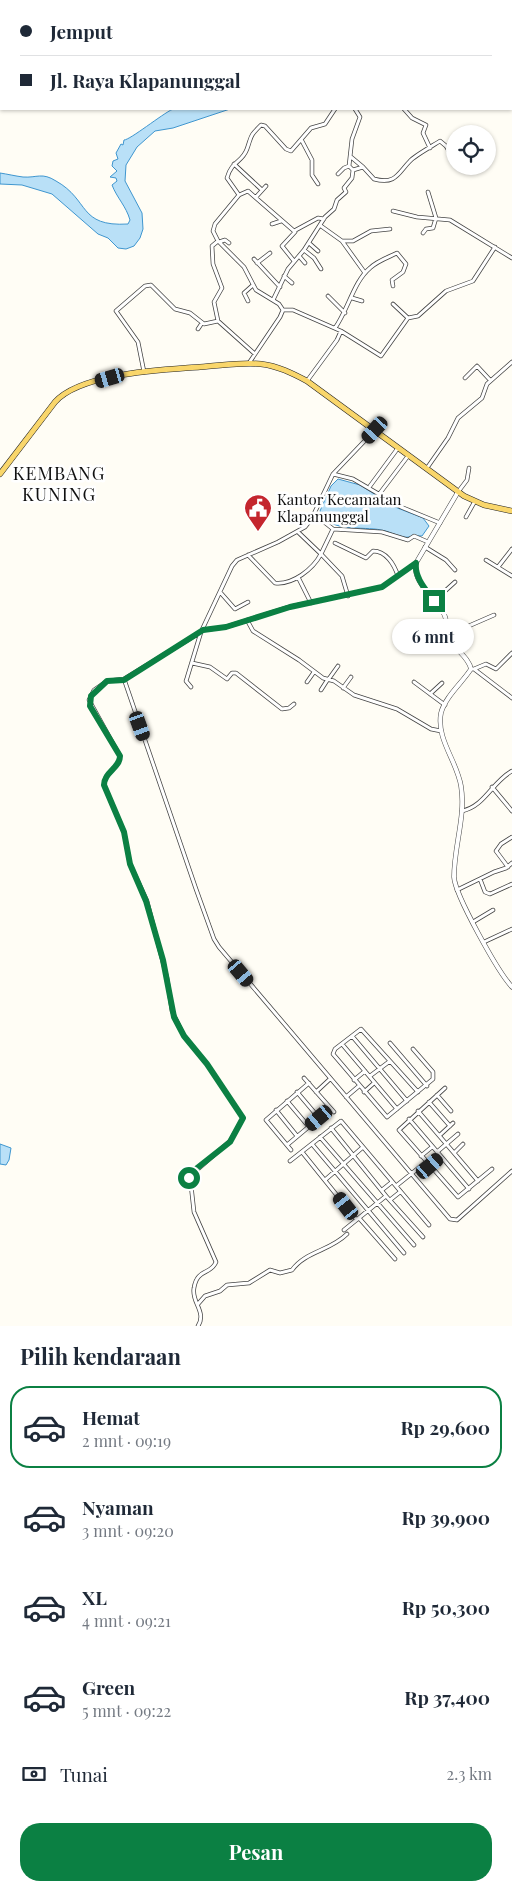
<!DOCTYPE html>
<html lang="id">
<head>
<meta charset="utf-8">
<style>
  :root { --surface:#fff; --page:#f2f2f3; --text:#1f2937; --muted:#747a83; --line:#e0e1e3; --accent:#0b8043 }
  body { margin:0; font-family:"Playfair Display",serif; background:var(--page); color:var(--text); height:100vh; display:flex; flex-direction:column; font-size:19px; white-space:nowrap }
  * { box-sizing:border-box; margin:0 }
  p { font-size:16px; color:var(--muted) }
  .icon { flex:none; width:28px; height:28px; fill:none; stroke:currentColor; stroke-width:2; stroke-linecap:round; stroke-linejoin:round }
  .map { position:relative; height:1326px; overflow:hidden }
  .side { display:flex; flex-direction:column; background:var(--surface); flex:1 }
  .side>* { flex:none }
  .banner { position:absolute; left:0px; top:0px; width:512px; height:110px; box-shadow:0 1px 4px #0004; display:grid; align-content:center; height:110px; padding:0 20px; background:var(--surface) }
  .buttons { position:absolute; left:446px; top:125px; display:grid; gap:10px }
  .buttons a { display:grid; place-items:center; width:50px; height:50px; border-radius:50%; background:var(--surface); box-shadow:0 1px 4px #0004; font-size:25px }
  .end { position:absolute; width:22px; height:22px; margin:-11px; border:6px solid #0b8043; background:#fff; box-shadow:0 0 0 2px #fff }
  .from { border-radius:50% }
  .bubble { position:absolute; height:35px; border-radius:18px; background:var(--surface); box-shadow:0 1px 4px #0004; font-size:16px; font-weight:700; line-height:35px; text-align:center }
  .car { position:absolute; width:15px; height:30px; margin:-15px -8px; border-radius:6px; box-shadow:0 0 4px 1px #0007; background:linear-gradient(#222 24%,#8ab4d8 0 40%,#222 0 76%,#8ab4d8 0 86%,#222 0) }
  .banner b { display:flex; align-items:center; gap:18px; height:48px; font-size:19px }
  .banner b+b { border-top:1px solid var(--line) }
  .banner i { width:12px; height:12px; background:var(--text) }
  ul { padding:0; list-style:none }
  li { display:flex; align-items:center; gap:15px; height:82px; margin:0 10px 8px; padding:0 10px; border:2px solid transparent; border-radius:20px }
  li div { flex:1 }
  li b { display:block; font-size:19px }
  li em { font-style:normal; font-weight:700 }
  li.selected { border-color:var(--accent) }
  li>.icon { width:45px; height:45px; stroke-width:1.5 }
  h2 { padding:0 20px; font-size:22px; line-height:60px }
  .pay { display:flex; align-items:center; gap:12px; height:55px; padding:0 20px; font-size:19px }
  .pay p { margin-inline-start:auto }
  .primary-button { display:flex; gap:10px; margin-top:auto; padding:10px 20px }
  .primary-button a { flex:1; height:58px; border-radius:20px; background:var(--accent); color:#fff; font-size:20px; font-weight:700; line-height:58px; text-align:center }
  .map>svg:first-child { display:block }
  .water { fill:#b9e0f7; stroke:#3f96cf }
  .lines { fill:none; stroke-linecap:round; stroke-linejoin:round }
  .minor-casing { stroke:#444; stroke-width:4.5 }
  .tertiary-casing { stroke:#444; stroke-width:5 }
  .primary-casing { stroke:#222; stroke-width:6 }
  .minor { stroke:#fff; stroke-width:3 }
  .tertiary { stroke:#fff; stroke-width:4 }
  .primary { stroke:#f9d66b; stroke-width:5 }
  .route { stroke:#0b8043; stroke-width:6 }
  .labels { text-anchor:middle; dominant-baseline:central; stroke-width:5; stroke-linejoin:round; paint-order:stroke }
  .poi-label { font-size:15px; fill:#111; stroke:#fff; text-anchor:start }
  .quarter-label { font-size:18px; letter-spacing:1px; fill:#111; stroke:#fff }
</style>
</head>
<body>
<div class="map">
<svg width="512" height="1326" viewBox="0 0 512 1326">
  <rect width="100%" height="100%" fill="#fffdf5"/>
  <path class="water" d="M303,0H409L297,1Z
    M173,109H230L173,128L155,131L137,147L126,165L125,181L142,213L143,229L140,238L134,246L126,249L118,248L108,238L98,234L52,194L22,185L0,184V173C7,174 15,176 23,177C37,178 42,172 56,181C90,200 78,227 128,224L130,220C126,206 117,198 112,185L117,181L116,178L110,177L117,171L112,166L113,161L118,159L116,153L121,144L123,145L124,140C130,140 162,114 173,109Z
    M338,479L360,485L395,507L423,518L429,526L422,536C413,535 409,538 404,537C396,536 389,531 381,530C364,526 327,533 320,511L331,486Z
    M0,1144L11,1148L9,1160L6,1165L0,1164Z"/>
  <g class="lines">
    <g class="minor-casing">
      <path id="minor" d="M355,109L360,117L352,139L349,166L353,170L363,167L374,179C396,185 398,173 410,161C414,156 434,145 440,141L446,146L455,161
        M404,109L412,118L426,125L423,133L430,148
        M302,141L312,160V175L318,184
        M351,157L363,167
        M234,164L262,190
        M338,174L344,168L349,166
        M428,192L436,218
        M239,195L248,191L294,231L318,218L324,219
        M256,197L266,186
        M393,211L417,217L450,220L512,258
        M272,224L281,221
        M321,226L342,241H353L371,231L390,229
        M423,233L426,229L433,228L436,218
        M218,241L212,246L213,264L222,288L214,302L218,321L255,354
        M342,241L365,273
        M219,242L225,240L229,243
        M309,243L318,251
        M304,250L314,258L321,269
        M299,256L305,263
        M254,259L280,287
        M294,261L282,246L295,232
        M257,263L270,253
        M284,276L292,283
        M328,296L345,313
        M352,298L362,301
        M273,300L288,269L304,250L325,217L334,209L337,200L346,192L344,188L352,178L353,170
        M248,301L244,293L253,285
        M393,304L408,318
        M283,310H293L341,331L381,356L408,318L418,316L446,291L473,281L495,247
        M335,328C348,310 354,281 370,268C377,261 389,257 397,253L406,264L403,272L392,280L393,286
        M198,329L202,323
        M249,363L280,317L283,310L279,304L256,290L244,267L218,241L213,231L215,224L239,195L227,178C232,160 242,163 247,149C252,135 249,137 261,125L265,126L286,149L291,151L311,128L325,124L335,109
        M144,372L138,342L116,311L145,286L151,285L175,309L190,313L204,324L218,321
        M465,378L477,366L490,380
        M307,381L337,340L341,331
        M427,468L448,438L458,418L482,398L487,384L512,362
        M333,474L353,479L401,507L440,523
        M370,486L398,448
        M458,492L467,480L469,468
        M380,493L408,456
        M314,514L333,529L382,532L408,540L414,536L428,542
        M466,517L475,501
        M333,529L321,554L342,576L348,596
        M335,543L366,558L373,551C386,551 394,564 398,576
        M425,547L446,560L455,570
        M248,555L275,583C293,585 313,569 321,554L298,532
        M486,560L512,576
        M498,567L512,549
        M298,577L311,603
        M220,592L235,609L248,602
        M434,601L455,582
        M247,620L253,631L299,660L323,678L334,681L354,695L397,709L431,729L441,731
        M204,630L226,627L289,607L382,587L416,563
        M403,645L448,635L494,615
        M192,663L210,667L227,679L232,673H236L282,709L289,708L294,704
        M471,669H474L512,698
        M474,669L486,664L496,669L512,653
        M124,679L196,889L214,939L219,947L450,1219L457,1220L512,1171
        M328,680L338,666
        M307,682L314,672
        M414,682L445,705
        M191,687L186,681L187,678L201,632
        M343,688L351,677
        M321,690L328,679
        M430,694L442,683
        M492,787L512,811
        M462,811C485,806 492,782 512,771
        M508,867L496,851L501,844L512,837
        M480,879L485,892L490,894L512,884
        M457,890L494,872L506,868L512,863
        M473,922L493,910
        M484,942L512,929
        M352,1036L407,1101
        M390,1043L427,1086
        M342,1044L397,1109
        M413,1049L433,1072V1079L387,1117L333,1054L335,1049L361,1029L418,1092
        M370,1076L390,1061
        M304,1078L334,1112
        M354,1080L365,1071
        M445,1088L399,1130L458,1197L492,1169
        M297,1092L319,1118
        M316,1092L330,1079
        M364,1092L374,1083
        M437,1095L451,1111
        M346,1097L359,1086
        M287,1101L309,1127
        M429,1102L450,1126
        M276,1110L297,1136
        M418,1111L478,1181
        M409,1119L469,1189
        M331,1128L386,1196L423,1237
        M440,1135L453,1123
        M320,1137L414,1245
        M312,1144L404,1253
        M287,1145L330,1109
        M291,1150L266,1120L309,1083
        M302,1152L356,1219
        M437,1152L458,1134
        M455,1152L463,1144
        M421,1156L432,1147
        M290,1161L341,1121L429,1225
        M430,1166L441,1157
        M325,1180L363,1147
        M396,1186L426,1162
        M382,1190L392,1182
        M390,1200L400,1192
        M359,1218L395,1259
        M344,1230L386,1196
        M198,1304L205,1296L220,1291L227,1285L249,1283L270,1270L280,1273L292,1270C306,1251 330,1251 347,1234
        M198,1326C207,1312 191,1302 194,1288C197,1268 211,1275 216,1262L194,1212L190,1176L230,1141L243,1118L207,1064L184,1036L172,1011L167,978L147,901L130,864L124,832L104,785L106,777L119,762L120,756L89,700L94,690L107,681L124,679L201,632L232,566L237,560L278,542L305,527L312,518L333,474L375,430"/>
    </g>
    <g class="tertiary-casing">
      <path id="tertiary" d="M458,492L416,563C412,583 436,598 444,614C448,622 446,632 450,640C456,650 469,658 471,669C462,683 445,697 441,713C436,739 457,761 461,786C466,816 454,846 454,877C455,895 498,972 512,987"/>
    </g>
    <g class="primary-casing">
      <path id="primary" d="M0,474L55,402C81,373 162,370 200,367C220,366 240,362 261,364C278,366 292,373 307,381L464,496L484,505L512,511"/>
    </g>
    <use href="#minor" class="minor"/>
    <use href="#tertiary" class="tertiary"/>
    <use href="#primary" class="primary"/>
  </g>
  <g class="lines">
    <path class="route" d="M189,1178L192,1172L230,1142L243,1118L207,1064L184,1036L174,1017L163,960L146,901L130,864L124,832L104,785C104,772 120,768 120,756L90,706L91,696L107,681L124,680L203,630L226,627L290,607L382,587L416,563C414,577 426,590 434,601"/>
  </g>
  <defs>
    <g id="civic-pin" transform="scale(1.4375)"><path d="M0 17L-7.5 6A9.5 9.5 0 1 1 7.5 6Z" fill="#c4262e" stroke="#fff"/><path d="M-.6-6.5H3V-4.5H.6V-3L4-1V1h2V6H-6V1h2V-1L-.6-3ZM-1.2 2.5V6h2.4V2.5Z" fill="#fff"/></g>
  </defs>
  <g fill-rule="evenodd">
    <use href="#civic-pin" x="258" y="508"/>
  </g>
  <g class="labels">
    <g class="poi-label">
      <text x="277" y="499">Kantor Kecamatan<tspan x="277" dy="17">Klapanunggal</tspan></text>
    </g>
    <g class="quarter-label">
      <text x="59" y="473">KEMBANG<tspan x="59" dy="21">KUNING</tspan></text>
    </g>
  </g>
</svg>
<div class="buttons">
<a><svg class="icon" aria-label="locate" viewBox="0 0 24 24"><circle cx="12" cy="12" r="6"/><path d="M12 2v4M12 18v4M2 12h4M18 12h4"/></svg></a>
</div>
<i class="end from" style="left:189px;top:1178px"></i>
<i class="end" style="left:434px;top:601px"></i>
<div class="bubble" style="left:392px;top:619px;width:82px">6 mnt</div>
<i class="car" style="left:110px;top:378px;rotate:254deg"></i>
<i class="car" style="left:375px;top:430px;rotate:222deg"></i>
<i class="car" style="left:140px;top:726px;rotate:160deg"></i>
<i class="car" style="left:241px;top:973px;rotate:140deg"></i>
<i class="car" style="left:319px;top:1118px;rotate:230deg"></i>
<i class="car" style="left:430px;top:1166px;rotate:49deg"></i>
<i class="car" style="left:346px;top:1206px;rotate:322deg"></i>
<div class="banner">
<b><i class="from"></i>Jemput</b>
<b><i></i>Jl. Raya Klapanunggal</b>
</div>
</div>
<section class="side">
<h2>Pilih kendaraan</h2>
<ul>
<li class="selected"><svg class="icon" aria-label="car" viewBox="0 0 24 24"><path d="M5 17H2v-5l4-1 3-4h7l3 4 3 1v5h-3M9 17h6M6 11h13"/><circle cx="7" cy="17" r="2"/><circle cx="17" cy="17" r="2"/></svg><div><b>Hemat</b><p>2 mnt · 09:19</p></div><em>Rp 29,600</em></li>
<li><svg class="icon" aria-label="car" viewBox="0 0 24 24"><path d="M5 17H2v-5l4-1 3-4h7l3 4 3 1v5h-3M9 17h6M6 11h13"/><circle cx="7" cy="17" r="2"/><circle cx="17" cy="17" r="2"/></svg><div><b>Nyaman</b><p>3 mnt · 09:20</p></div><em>Rp 39,900</em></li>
<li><svg class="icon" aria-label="car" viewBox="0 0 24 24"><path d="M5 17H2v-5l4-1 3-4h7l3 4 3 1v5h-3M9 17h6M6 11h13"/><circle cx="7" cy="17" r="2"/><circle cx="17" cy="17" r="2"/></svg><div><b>XL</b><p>4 mnt · 09:21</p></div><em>Rp 50,300</em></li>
<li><svg class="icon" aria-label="car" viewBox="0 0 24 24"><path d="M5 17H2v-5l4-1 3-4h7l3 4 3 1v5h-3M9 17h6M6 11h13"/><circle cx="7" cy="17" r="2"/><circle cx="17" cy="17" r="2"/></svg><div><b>Green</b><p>5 mnt · 09:22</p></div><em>Rp 37,400</em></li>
</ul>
<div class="pay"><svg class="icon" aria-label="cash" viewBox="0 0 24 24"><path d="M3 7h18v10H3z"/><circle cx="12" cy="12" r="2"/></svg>Tunai<p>2.3 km</p></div>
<div class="primary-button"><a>Pesan</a></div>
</section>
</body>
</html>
